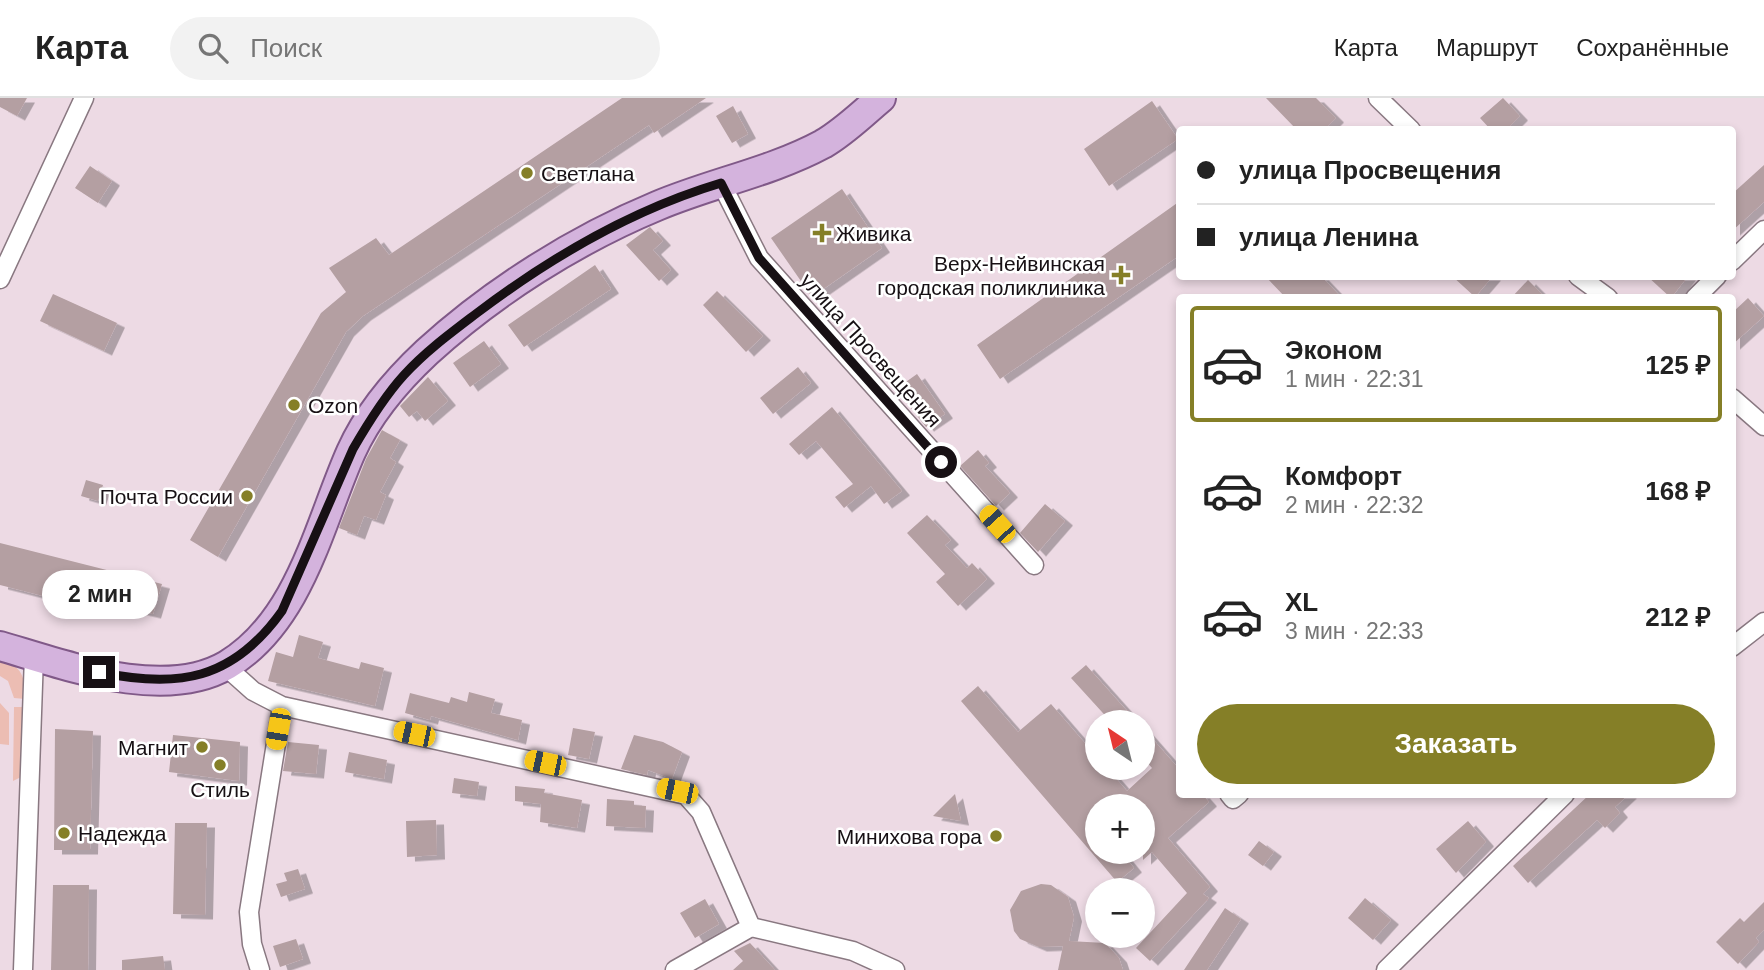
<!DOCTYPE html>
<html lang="ru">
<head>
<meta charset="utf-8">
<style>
  :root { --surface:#fff; --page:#f2f2f2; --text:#222; --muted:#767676; --line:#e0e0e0; --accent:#857f27 }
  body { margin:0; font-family:Helvetica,sans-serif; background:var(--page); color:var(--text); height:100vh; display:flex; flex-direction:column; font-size:26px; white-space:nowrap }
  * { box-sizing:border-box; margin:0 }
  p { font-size:23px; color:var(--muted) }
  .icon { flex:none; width:38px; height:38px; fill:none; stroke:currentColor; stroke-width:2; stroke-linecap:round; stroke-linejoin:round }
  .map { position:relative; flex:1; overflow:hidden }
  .sheet { position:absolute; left:1176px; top:196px; width:560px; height:504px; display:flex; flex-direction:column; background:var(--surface); border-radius:7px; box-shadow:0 4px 10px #0003 }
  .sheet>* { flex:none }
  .hud { position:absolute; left:1176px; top:28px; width:560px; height:154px; border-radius:7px; box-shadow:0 4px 10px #0003; display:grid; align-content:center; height:154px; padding:0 21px; background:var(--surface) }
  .needle { width:46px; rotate:325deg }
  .fabs { position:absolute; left:1085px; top:612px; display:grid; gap:14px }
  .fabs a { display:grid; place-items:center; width:70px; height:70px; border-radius:50%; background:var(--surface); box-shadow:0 4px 10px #0003; font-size:35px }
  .end { position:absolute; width:32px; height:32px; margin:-16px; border:9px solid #171014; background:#fff; box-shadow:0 0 0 4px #fff }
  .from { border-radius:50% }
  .bubble { position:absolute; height:49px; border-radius:24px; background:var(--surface); box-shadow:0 4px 10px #0003; font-size:23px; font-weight:700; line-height:49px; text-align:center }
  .car { position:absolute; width:21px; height:42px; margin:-21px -10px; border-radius:9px; box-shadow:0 0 5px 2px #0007; background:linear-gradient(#f5c518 24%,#345 0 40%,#f5c518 0 76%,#345 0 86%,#f5c518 0) }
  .hud b { display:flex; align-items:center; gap:24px; height:66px; font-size:26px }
  .hud b+b { border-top:2px solid var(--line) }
  .hud i { width:18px; height:18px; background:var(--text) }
  ul { padding:12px 0 0; list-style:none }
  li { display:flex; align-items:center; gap:21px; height:116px; margin:0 14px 10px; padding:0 7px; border:4px solid transparent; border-radius:7px }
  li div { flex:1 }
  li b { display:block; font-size:26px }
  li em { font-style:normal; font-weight:700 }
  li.on { border-color:var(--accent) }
  li>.icon { width:63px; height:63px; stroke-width:1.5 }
  .primary-button { display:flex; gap:14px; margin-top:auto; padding:14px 21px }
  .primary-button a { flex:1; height:80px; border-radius:42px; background:var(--accent); color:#fff; font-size:28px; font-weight:700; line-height:80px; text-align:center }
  header { display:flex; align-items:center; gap:42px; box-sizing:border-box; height:98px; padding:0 35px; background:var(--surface); border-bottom:2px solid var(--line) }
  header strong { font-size:33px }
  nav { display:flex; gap:38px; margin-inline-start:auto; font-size:24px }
  .search { width:490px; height:63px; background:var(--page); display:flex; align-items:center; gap:18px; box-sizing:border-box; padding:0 24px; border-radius:38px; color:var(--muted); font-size:26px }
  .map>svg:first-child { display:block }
  .green { fill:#ecbdb3 }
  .building { fill:#b49fa2; filter:url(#shadow) }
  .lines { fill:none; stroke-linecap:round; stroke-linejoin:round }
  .street-casing { stroke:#897881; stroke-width:21 }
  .primary-casing { stroke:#805988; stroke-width:32 }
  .street { stroke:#fff; stroke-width:18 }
  .primary { stroke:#d4b3dd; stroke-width:28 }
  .route { stroke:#171014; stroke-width:9 }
  .poi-dot { fill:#857f27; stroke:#fff; stroke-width:2.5 }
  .labels { text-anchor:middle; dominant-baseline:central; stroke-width:5; stroke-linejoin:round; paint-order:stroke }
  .poi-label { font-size:21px; fill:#171014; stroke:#fff; text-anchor:start }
  .street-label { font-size:21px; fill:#171014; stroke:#fff }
</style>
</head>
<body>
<header>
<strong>Карта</strong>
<div class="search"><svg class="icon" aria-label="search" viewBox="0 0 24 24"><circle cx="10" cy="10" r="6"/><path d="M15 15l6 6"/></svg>Поиск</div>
<nav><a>Карта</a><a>Маршрут</a><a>Сохранённые</a></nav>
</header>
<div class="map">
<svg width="1764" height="872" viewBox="0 0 1764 872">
  <defs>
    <filter id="shadow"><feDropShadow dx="8" dy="4.5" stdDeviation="0" flood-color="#0004"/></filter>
  </defs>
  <rect width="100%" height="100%" fill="#eddae4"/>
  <path class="green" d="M0,562C23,568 25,579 25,601L14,600L8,583L0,578Z
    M0,605L9,615V647L0,646Z
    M14,609H24L21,679L13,683Z"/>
  <path class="building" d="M0,0H27L17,18L0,9Z
    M622,0H706L654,35L649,27L363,218L346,234L218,459L190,442L321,215L346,194L329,170L376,140L389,157Z
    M1266,0H1316L1336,20L1324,32H1297Z
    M1503,0L1520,18L1506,32H1491L1480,20Z
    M1152,3L1178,41L1109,88L1084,51Z
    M733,8L748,36L732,45L716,18Z
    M1764,67V104L1732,133V96Z
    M90,68L112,83L98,105L75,90Z
    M842,91L882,150L812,199L771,140Z
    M1180,103V157L1000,281L977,247Z
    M650,129L663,143L653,152L671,172L659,183L626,147Z
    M595,167L611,191L524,249L508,227Z
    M1265,178H1321L1342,200H1286Z
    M1452,178H1493L1475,199Z
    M1647,178H1688L1671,200Z
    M1528,182L1546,200H1511Z
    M717,193L763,238L746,254L703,207Z
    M53,196L117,225L104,253L40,223Z
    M1748,200L1764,218L1732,247V215Z
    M484,243L501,266L470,289L453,265Z
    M798,269L811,285L773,316L760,300Z
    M917,276L945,316L926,329L896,291Z
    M428,279L448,303L425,323L417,313L409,319L400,308Z
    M832,309L902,393L884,406L871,388L844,410L835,399L853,386L816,343L799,357L789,346Z
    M382,332L400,342L390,360L396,364L380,394L386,397L376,422L364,418L357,437L339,430L366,361Z
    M978,352L989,365L985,368L1010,395L996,408L960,368Z
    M86,382L103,387L98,403L81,398Z
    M1045,406L1065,423L1038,454L1020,435Z
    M927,417L951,442L945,447L967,470L972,465L987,481L958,508L936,484L945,476L907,435Z
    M0,445L162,486L153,516L57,493L55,501L0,487Z
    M299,537L323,544L318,560L359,571L361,564L384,570L375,608L268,583L276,554L293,559Z
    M1086,567L1119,604L1138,625H1112L1071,580Z
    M978,588L1018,634L1051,606L1097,659V670H1107L1127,693L1152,670L1143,660V630L1180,672V696H1202L1209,704L1168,740L1210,789L1203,796L1209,800L1150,863L1136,850L1187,795L1152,754L1143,762V709H1097V754H1121L1134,770L1117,784L961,603Z
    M469,594L495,601L491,615L522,622L518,642L431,618L430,622L405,615L410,595L449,605L451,599L467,604Z
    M573,630L595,634L589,661L568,657Z
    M55,631L93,633L90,752H54Z
    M173,637L240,644L239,683L169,674Z
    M634,637L663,644L682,654L672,681L648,672L647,677L621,671Z
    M288,644L319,647L316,676L283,673Z
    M349,654L387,662L384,681L345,674Z
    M454,680L479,684L477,698L452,695Z
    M515,688L545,691L544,695L582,702L577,730L540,724L541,706L515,703Z
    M955,696L961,723L933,718Z
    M1590,696H1629L1615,709L1620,715L1605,730L1597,722L1528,785L1513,768Z
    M607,701L634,703V707L646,708L645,730L606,728Z
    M436,722L437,757L407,759L406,723Z
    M1468,723L1486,744L1456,775L1436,751Z
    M175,725H207L205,817L173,816Z
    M1259,743L1274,754L1263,768L1248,757Z
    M298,771L305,791L281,799L276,786L287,783L284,775Z
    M1041,786L1051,787L1068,799L1074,819L1069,843L1105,845L1119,860L1123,872H1058L1063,848L1039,849L1020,841L1014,833L1010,812L1021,793Z
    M53,787H89L88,872H51Z
    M1365,800L1391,822L1373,842L1348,820Z
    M705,801L719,826L695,840L680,815Z
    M1764,804V832L1756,840L1759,844L1738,866L1716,844L1740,820L1744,824Z
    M1225,810L1241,821L1207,872H1184Z
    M296,841L303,861L280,869L273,848Z
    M750,845L775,872H733L743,863L734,853Z
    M163,858L165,872H122V862Z"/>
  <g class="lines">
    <g class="street-casing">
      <path id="street" d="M1378,0L1411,32
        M721,85L759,160L1034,467
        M1732,163L1764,132
        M1578,178L1608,200
        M0,181L84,0
        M1695,200L1717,178
        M1732,300L1764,328
        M1732,549L1764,524
        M225,568L253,593L282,608L686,697L701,714L751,829
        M1229,696L1233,701L1239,696
        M751,829L853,853L895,872
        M23,872L34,558
        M260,872L252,846L249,814L282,608
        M675,872L751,829
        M1386,872L1565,696"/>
    </g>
    <g class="primary-casing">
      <path id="primary" d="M0,548C65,567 164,604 227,567C300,523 319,426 351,354C368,316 397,282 427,254C493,194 575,142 657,108C711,85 771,74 823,46C844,34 862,16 881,0"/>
    </g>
    <use href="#street" class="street"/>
    <use href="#primary" class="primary"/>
  </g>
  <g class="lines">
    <path class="route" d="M99,574C178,591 233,582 282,513L353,351C368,325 384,299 404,277C426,253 452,234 477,215C551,159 631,112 721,85L759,160L941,364"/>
  </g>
  <g class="poi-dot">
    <circle cx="527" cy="75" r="7"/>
    <path d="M818.5 124.5h7v7h7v7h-7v7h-7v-7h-7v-7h7z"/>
    <path d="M1117.5 166.5h7v7h7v7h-7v7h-7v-7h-7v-7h7z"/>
    <circle cx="294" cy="307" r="7"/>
    <circle cx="247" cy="398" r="7"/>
    <circle cx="202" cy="649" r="7"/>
    <circle cx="220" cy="667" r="7"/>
    <circle cx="64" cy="735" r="7"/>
    <circle cx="996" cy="738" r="7"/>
  </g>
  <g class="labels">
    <g class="poi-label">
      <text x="541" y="75">Светлана</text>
      <text x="836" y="135">Живика</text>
      <text x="1105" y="165" text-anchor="end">Верх-Нейвинская<tspan x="1105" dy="24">городская поликлиника</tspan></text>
      <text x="308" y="307">Ozon</text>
      <text x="233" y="398" text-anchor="end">Почта России</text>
      <text x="188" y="649" text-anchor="end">Магнит</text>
      <text x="220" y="691" text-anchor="middle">Стиль</text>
      <text x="78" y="735">Надежда</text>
      <text x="982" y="738" text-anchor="end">Минихова гора</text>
    </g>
    <g class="street-label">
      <text transform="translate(871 252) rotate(48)">улица Просвещения</text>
    </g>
  </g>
</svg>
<div class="fabs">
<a><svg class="needle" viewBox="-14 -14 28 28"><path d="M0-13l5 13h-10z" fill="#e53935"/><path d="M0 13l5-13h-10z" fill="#767676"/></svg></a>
<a>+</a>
<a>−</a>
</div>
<i class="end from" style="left:941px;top:364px"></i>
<i class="end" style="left:99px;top:574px"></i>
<div class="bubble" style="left:42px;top:472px;width:116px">2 мин</div>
<i class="car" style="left:997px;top:426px;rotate:318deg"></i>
<i class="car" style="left:278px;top:631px;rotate:190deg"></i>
<i class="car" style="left:414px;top:636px;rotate:282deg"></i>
<i class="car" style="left:545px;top:665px;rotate:282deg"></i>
<i class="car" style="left:677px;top:693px;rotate:282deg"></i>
<div class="hud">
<b><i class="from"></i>улица Просвещения</b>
<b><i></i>улица Ленина</b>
</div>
<section class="sheet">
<ul>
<li class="on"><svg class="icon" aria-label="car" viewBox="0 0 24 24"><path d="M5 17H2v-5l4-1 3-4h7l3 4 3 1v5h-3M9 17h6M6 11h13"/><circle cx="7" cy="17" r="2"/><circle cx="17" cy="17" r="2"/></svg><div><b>Эконом</b><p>1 мин · 22:31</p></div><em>125 ₽</em></li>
<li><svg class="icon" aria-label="car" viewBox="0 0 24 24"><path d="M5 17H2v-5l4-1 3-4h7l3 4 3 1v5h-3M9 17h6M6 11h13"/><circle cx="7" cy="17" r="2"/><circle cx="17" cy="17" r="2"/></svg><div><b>Комфорт</b><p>2 мин · 22:32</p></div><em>168 ₽</em></li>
<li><svg class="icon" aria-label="car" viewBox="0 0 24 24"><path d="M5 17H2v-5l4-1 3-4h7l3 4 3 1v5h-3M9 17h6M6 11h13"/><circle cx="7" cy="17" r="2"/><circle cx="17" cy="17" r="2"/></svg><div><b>XL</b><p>3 мин · 22:33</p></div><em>212 ₽</em></li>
</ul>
<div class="primary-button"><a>Заказать</a></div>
</section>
</div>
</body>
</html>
